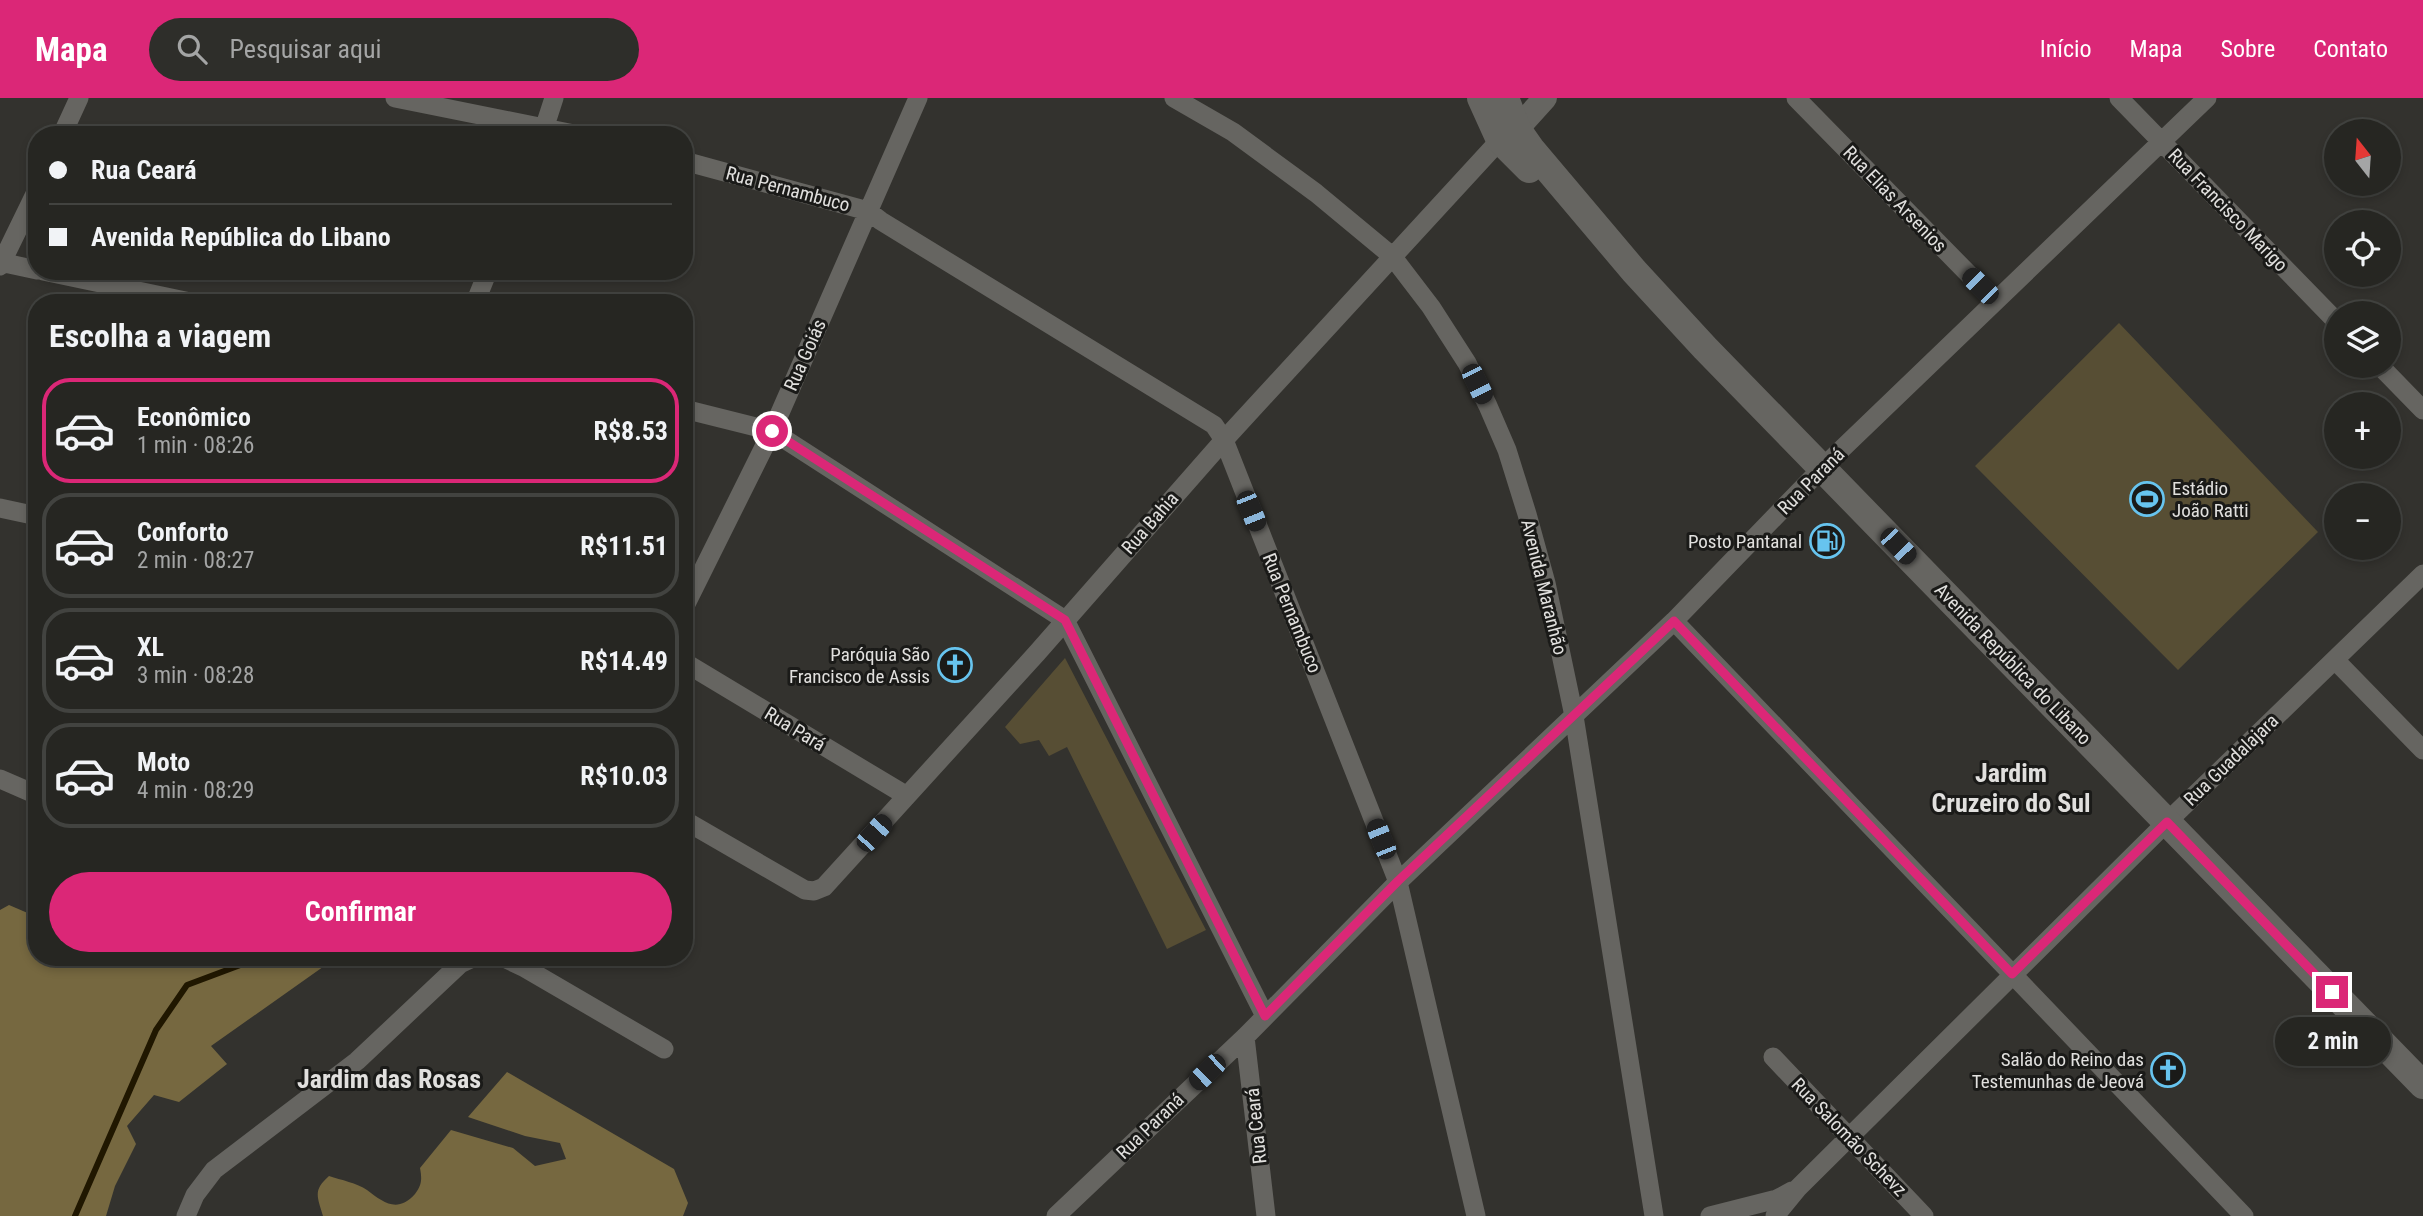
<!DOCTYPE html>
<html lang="pt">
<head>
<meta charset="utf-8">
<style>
  :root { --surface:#262622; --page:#2e2e2a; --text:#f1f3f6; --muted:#a4a5a5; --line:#424340; --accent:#db2777 }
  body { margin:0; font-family:"Roboto Condensed",sans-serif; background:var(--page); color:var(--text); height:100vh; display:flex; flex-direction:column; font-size:26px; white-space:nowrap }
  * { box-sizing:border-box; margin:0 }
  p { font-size:23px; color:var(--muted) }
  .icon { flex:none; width:38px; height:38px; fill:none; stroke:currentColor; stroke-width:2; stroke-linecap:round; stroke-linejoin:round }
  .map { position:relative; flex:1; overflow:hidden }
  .sheet { position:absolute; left:28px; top:196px; width:665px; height:672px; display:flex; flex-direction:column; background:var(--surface); border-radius:28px; box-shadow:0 4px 10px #0003,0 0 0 2px var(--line) }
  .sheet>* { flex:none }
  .top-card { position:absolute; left:28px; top:28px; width:665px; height:154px; border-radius:28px; box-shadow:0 4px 10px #0003,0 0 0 2px var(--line); display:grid; align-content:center; height:154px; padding:0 21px; background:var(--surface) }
  .needle { width:46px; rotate:343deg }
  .tools { position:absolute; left:2324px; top:21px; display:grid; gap:14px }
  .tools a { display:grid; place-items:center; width:77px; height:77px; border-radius:50%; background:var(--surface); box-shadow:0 4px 10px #0003,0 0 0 2px var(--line); font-size:35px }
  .end { position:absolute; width:32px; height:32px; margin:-16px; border:9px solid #db2777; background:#fff; box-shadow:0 0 0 4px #fff }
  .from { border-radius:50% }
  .bubble { position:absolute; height:49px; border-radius:24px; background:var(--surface); box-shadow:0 4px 10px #0003,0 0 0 2px var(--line); font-size:23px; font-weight:700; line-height:49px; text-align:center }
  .car { position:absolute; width:21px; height:42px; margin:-21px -10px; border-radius:9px; box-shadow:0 0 5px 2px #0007; background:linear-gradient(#222 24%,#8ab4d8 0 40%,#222 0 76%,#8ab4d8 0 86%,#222 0) }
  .top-card b { display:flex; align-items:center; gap:24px; height:66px; font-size:26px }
  .top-card b+b { border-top:2px solid var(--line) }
  .top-card i { width:18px; height:18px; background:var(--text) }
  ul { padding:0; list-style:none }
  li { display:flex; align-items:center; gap:21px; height:105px; margin:0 14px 10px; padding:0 7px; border:4px solid var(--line); border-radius:28px }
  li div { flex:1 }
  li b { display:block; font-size:26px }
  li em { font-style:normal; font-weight:700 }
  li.current { border-color:var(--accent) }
  li>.icon { width:63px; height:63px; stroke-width:1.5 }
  h2 { padding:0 21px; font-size:32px; line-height:84px }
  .primary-button { display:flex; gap:14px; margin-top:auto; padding:14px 21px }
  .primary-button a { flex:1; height:80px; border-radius:42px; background:var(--accent); color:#fff; font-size:28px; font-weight:700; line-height:80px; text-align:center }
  header { display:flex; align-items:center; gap:42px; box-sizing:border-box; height:98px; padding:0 35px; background:var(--accent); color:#fff }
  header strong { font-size:33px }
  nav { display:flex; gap:38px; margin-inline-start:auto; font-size:24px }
  .search { width:490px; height:63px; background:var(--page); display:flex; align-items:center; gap:18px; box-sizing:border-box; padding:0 24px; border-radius:38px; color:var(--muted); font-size:26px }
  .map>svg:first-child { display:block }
  .green { fill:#574e34 }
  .forest { fill:#766840 }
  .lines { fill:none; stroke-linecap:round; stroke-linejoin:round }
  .stream { stroke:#201700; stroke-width:6 }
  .minor { stroke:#666561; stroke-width:19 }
  .tertiary { stroke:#666561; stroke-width:24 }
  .secondary { stroke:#666561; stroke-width:28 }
  .route { stroke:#db2777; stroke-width:9 }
  .labels { text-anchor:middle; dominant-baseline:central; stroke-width:6; stroke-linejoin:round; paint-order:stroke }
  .street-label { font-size:19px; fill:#e1e0de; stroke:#1a1a18 }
  .poi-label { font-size:19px; fill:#e1e0de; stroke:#1a1a18; text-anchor:end }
  .district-label { font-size:26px; font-weight:bold; fill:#e1e0de; stroke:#1a1a18 }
</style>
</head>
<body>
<header>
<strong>Mapa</strong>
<div class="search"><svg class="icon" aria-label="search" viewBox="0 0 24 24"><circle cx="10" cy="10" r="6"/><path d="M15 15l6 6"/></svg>Pesquisar aqui</div>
<nav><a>Início</a><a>Mapa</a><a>Sobre</a><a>Contato</a></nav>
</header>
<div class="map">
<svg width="2423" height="1118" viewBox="0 0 2423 1118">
  <rect width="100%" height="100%" fill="#33322e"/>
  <path class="green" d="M2119,225L2318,434L2178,572L1975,368Z
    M1065,560L1206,832L1167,851L1067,649L1049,658L1039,642L1020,646L1005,629Z"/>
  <path class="forest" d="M9,807L37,819V859H135L162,870H203L231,859H337L211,948L227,966L179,1004L154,997L127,1028L136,1046L115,1088L106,1118H0V812Z
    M507,974L674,1071L688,1105L683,1118H323C317,1098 313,1092 329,1078C341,1082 357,1085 367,1092C383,1104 397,1116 415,1096C422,1087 422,1081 420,1070L451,1032L513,1050L535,1068L566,1061L560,1045L525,1038L468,1019Z"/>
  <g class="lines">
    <path class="stream" d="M75,1118L156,932L187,887L251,863L273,866L287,864L301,859"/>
    <path class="minor" d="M395,0L579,37
      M1174,0L1233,34L1316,95L1392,158L1431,209L1467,265L1488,308L1507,352L1527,416L1546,485L1574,618L1654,1118
      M1796,0L1995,203
      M2119,0L2336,223
      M62,37L79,0
      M542,37L554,0
      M684,63L868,113L881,123L1214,327L1224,342L1398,784L1476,1118
      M0,164L37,172
      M0,168L37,92
      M43,173L195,205
      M475,205L488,173
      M2380,268L2423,312
      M684,311L772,333L1065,522L1265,918
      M0,410L37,418
      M684,510L772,333L918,0
      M1674,523L2244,1118
      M2335,562L2423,652
      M684,564L907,698
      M0,681L37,697
      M684,722L805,792L814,793L824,789L1037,555L1224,342L1500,42
      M502,859L525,870L664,951
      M1245,939L1266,1118
      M1773,959L1924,1118
      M186,1118L195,1097L214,1072L357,963L460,866L475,859
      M1056,1118L1245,939L1398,784L1674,523L1822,370L2207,0
      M1710,1118L1777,1101L1792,1093
      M1775,1118L1798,1090L2167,724L2423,476"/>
    <path class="tertiary" d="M1517,31L1545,0"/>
    <path class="secondary" d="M1481,0L1500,42L1529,71
      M1505,0L1517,31L1531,51L1634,173L1705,250L2423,987"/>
  </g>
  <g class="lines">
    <path class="route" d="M772,333L1065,522L1265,918L1398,783L1674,523L2012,876L2167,724L2332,894"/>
  </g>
  <defs>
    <g id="stadium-ring" transform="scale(1.75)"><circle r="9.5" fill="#1a1a18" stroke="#67c4ef" stroke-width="1.5"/><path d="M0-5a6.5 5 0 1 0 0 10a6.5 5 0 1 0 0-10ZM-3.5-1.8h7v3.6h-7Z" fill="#67c4ef"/></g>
    <g id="fuel-ring" transform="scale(1.75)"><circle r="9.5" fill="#1a1a18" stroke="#67c4ef" stroke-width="1.5"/><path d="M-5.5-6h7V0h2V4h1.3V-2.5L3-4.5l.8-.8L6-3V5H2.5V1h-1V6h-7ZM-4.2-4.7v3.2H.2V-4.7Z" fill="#67c4ef"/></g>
    <g id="church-ring" transform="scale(1.75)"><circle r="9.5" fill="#1a1a18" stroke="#67c4ef" stroke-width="1.5"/><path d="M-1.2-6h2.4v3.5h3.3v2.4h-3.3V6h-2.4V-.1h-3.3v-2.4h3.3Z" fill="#67c4ef"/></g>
  </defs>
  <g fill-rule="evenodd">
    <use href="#stadium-ring" x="2147" y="401"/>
    <use href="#fuel-ring" x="1827" y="443"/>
    <use href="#church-ring" x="955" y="567"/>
    <use href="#church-ring" x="2168" y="972"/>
  </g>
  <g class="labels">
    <g class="street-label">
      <text transform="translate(788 91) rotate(15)">Rua Pernambuco</text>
      <text transform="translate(1895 101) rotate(46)">Rua Elias Arsenios</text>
      <text transform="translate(2228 112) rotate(46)">Rua Francisco Marigo</text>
      <text transform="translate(805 257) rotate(-66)">Rua Goiás</text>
      <text transform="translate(1811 383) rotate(-45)">Rua Paraná</text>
      <text transform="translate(1150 425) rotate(-49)">Rua Bahia</text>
      <text transform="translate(1544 489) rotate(76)">Avenida Maranhão</text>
      <text transform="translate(1292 515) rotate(68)">Rua Pernambuco</text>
      <text transform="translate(2013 566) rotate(46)">Avenida República do Libano</text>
      <text transform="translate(795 631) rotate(31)">Rua Pará</text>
      <text transform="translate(2231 662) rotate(-44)">Rua Guadalajara</text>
      <text transform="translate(1150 1028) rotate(-44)">Rua Paraná</text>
      <text transform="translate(1256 1028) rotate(-96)">Rua Ceará</text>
      <text transform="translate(1849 1039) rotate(46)">Rua Salomão Schevz</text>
    </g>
    <g class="poi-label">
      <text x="2172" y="390" text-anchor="start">Estádio<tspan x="2172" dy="22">João Ratti</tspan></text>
      <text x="1802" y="443">Posto Pantanal</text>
      <text x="930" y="556">Paróquia São<tspan x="930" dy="22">Francisco de Assis</tspan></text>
      <text x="2144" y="961">Salão do Reino das<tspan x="2144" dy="22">Testemunhas de Jeová</tspan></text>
    </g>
    <g class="district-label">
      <text x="2011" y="675">Jardim<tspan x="2011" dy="30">Cruzeiro do Sul</tspan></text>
      <text x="389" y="981">Jardim das Rosas</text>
    </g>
  </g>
</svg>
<div class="tools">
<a><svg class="needle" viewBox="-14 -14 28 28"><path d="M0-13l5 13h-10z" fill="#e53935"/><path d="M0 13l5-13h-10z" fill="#a4a5a5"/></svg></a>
<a><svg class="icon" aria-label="locate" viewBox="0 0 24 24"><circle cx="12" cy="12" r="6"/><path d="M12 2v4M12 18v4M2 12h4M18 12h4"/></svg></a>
<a><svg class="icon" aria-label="layers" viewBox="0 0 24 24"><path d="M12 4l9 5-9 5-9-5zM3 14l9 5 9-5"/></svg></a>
<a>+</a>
<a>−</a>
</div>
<i class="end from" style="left:772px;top:333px"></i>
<i class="end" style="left:2332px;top:894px"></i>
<div class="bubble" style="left:2275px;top:919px;width:116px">2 min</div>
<i class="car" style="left:1980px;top:188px;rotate:315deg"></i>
<i class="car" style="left:1477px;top:286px;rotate:154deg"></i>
<i class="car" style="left:1251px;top:413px;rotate:158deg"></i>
<i class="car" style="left:1898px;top:448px;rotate:136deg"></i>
<i class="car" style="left:874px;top:735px;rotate:42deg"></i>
<i class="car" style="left:1381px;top:741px;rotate:338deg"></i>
<i class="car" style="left:1207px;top:974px;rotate:226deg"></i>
<div class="top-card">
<b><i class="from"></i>Rua Ceará</b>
<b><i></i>Avenida República do Libano</b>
</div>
<section class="sheet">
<h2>Escolha a viagem</h2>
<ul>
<li class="current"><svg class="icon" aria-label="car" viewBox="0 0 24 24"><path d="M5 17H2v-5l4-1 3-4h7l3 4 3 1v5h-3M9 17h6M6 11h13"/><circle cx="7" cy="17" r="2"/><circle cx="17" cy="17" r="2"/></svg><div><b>Econômico</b><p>1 min · 08:26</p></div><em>R$8.53</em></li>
<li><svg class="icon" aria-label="car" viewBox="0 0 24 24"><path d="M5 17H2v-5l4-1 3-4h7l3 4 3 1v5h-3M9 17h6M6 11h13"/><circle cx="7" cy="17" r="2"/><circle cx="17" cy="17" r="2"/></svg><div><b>Conforto</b><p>2 min · 08:27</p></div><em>R$11.51</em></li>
<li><svg class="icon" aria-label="car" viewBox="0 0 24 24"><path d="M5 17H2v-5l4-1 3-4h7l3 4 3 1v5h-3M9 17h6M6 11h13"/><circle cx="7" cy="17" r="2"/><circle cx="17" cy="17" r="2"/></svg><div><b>XL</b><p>3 min · 08:28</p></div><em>R$14.49</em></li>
<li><svg class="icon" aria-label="car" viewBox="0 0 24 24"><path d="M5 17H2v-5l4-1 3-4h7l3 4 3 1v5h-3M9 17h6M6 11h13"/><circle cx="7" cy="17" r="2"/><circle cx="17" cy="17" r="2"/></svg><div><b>Moto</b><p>4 min · 08:29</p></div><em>R$10.03</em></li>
</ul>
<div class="primary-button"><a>Confirmar</a></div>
</section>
</div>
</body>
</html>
